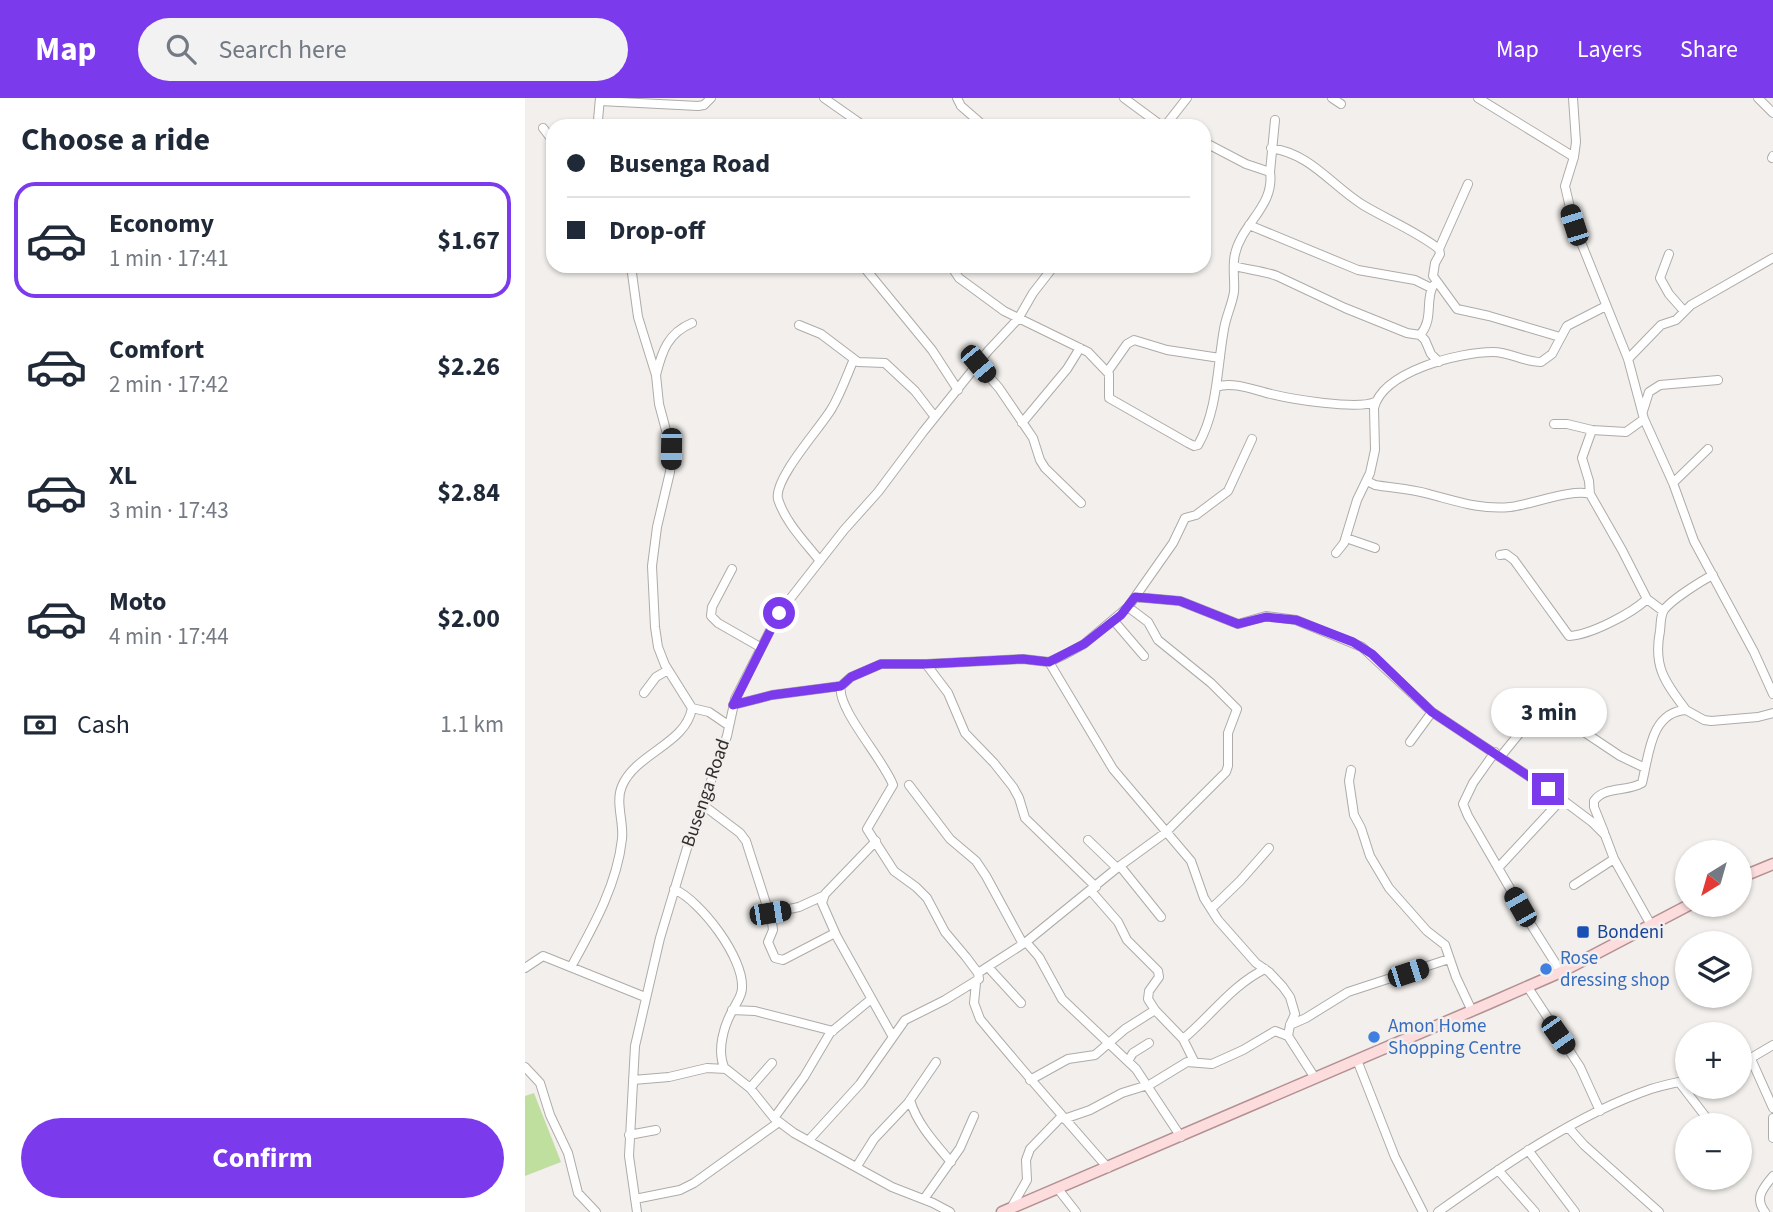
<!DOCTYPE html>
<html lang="en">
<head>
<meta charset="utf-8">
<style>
  :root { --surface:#fff; --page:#f2f2f3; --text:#1f2937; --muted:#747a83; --line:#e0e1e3; --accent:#7c3aed }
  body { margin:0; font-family:"Source Sans 3",sans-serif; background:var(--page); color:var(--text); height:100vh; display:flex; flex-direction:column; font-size:26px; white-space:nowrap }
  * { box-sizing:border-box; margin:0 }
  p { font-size:23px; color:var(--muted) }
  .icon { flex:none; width:38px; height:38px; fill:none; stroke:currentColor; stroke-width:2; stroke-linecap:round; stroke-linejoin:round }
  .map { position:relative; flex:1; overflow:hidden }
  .details { display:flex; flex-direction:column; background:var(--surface); width:525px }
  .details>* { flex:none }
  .banner { position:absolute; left:21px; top:21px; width:665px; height:154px; border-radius:21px; box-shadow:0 2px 5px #0004; display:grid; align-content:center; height:154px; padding:0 21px; background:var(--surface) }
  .needle { width:46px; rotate:217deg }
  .buttons { position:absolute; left:1150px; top:742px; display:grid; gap:14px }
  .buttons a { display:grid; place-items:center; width:77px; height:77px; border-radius:50%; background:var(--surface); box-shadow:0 2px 5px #0004; font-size:35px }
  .end { position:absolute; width:32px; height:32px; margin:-16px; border:9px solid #7c3aed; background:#fff; box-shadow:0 0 0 4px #fff }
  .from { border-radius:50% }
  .bubble { position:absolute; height:49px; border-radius:24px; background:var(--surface); box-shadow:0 2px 5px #0004; font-size:23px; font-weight:700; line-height:49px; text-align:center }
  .car { position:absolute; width:21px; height:42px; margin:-21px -10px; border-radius:9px; box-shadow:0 0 5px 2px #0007; background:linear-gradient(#222 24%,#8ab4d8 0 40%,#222 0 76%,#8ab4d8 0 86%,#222 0) }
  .banner b { display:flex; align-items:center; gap:24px; height:66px; font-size:26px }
  .banner b+b { border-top:2px solid var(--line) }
  .banner i { width:18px; height:18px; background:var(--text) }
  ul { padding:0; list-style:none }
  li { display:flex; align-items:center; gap:21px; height:116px; margin:0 14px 10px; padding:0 7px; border:4px solid transparent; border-radius:21px }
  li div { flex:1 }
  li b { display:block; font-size:26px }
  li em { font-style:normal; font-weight:700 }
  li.current { border-color:var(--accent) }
  li>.icon { width:63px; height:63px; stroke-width:1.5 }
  h2 { padding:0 21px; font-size:32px; line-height:84px }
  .pay { display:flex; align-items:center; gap:18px; height:77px; padding:0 21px; font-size:26px }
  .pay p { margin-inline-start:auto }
  .primary-button { display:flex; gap:14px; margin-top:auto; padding:14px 21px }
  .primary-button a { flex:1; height:80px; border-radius:42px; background:var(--accent); color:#fff; font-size:28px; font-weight:700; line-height:80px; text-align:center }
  header { display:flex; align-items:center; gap:42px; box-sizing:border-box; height:98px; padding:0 35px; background:var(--accent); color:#fff }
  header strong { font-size:33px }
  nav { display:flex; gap:38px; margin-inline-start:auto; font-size:24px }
  .search { width:490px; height:63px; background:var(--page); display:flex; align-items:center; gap:18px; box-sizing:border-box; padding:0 24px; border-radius:38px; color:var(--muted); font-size:26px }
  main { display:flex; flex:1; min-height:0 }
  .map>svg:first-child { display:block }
  .green { fill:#bfdf9f }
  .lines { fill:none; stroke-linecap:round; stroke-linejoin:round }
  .minor-casing { stroke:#aeaba8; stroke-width:10 }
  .major-casing { stroke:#b39091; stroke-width:13 }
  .minor { stroke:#fff; stroke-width:8 }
  .major { stroke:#fcdcdd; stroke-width:10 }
  .route { stroke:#7c3aed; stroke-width:9 }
  .transit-dot { fill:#1a4fb4; stroke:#f2efec; stroke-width:2.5 }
  .shop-dot { fill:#3f7fe0; stroke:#f2efec; stroke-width:2.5 }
  .labels { text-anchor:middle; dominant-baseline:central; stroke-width:5; stroke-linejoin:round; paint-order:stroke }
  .street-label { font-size:19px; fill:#2e2d2c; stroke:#f2efec }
  .transit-label { font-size:19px; fill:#164399; stroke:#f2efec; text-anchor:start }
  .shop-label { font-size:19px; fill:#366cbe; stroke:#f2efec; text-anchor:start }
</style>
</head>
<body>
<header>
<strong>Map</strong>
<div class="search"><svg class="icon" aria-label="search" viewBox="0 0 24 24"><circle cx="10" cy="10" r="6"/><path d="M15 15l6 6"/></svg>Search here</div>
<nav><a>Map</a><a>Layers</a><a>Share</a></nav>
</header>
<main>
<section class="details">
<h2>Choose a ride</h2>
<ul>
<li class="current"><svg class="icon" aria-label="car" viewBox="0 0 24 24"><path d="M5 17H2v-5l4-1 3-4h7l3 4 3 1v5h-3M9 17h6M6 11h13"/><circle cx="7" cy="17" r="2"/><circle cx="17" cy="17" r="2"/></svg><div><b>Economy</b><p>1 min · 17:41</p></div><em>$1.67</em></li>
<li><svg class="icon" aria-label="car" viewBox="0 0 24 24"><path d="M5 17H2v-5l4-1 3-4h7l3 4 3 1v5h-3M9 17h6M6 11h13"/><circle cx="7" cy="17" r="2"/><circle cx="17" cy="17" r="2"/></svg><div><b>Comfort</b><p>2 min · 17:42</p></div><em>$2.26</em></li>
<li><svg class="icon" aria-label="car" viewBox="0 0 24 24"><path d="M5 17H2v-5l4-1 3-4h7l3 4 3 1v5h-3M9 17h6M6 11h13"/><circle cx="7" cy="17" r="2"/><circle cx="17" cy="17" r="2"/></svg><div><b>XL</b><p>3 min · 17:43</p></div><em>$2.84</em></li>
<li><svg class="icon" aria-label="car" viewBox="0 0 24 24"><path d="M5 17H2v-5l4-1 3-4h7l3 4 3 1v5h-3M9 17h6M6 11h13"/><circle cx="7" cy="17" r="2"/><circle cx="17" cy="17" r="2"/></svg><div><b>Moto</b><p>4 min · 17:44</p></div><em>$2.00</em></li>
</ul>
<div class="pay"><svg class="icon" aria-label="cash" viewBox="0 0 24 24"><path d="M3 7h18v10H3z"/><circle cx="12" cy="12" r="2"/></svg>Cash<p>1.1 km</p></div>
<div class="primary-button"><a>Confirm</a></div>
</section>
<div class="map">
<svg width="1248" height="1114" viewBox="0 0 1248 1114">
  <rect width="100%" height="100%" fill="#f2efec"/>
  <path class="green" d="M9,995L36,1064L0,1078V998Z"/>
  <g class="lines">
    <g class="minor-casing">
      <path id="minor" d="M299,0L339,28
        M432,0L436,8L459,28
        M599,0L637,28
        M807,0L816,6
        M953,0L1049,59
        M1048,0L1051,44L1049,59L1040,88L1049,127L1103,261L1119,321L1148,385L1169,443L1229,554L1248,596
        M1233,0L1248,15
        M75,3L173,8L179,7L186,0
        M74,28L73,22L75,0
        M640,28L662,0
        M18,30L28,43
        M746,50C786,56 806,87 838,107C863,122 891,133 914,151
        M1247,60L1248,58
        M745,74L750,22
        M943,86L914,151L915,156L910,165L908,178L932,211L964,218L1035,239
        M724,127L833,172L890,182L906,190
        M1144,156L1135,180L1144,196L1159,213
        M338,168L407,252L433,292
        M426,168L434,180L479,213L563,254L584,276V300L663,345L669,348L673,347C693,312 692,269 699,231C701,218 707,207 709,194C710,182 707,168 710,156C717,125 750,108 745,74L721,66L679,44
        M709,168C724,172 739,173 752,178L820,210L882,235L895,237L900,242L906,256L914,264
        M274,227L296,236L333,264L360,265L390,293L410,319
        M895,237C909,221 900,202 908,188
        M1103,261L1136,227L1151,222L1166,207L1248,160
        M453,266L474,290L508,340L515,362L520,370L556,405
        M583,273L602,246L609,242L642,252L695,260
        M131,277C137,253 143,235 167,225
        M691,289C708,283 729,292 746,296C767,301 831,312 850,304
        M1118,313L1124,294L1135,287L1193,282
        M497,325L542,271L555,250
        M1029,326H1042L1067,332L1101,334L1119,321
        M842,383L850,387C868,390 886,391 904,396C931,403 956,412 985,409C1004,407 1049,390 1065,396
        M1148,385L1183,351
        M821,440L850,450
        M811,455L819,445L832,402L845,375L850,352L849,310C858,273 935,254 968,254C985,254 999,264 1016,264L1027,256L1042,228L1081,208
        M975,457L981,456L989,462L1044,538C1065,537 1106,516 1122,501L1097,452L1065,396L1064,383L1057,360L1067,332
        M295,463C280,444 260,424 253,401C248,381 297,328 307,310C316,295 322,277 329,261
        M207,471L187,509L186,518L193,525L235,549
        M610,499L655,503L713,526L741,518L771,522L837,549L907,614L1023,691L1067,724L1080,737L1089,761L1126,827
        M1122,501L1138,513
        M589,523L619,558
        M524,564L588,671L666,763L679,800L693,822L731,865L744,874L758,889L765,899L770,916L765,927L763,938
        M401,566L423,595L440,635L469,665L488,689L494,700L500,720L571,789
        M119,595L131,579L143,572
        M208,607L247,597L316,588
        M167,610L184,614L203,627
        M1161,612C1140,584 1128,569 1135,533C1136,526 1135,518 1139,512C1146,502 1176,483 1188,477
        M885,644L907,614
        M970,654L948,685L938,706L943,718L1005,825L1036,874
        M976,658L1011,615L1019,611L1053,630L1095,658L1120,670
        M826,672L824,683L829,717L836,730L845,758L864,790L902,833L920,847L931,879L947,913
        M384,687L425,741L451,763L461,778L498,846
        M178,707L215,735L221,743L247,824L248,832L243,844L250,860L258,862L310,835
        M1079,734L1069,709V703C1079,688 1103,694 1117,685C1124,658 1125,614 1161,612L1179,622L1186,623L1233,619L1248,615
        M563,742L592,770
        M351,743L300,796L297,805L312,839L368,939
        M595,768L636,819
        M973,770L1037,701
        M1049,787L1089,761
        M149,791C176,803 219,860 217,890C217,898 212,903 209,910C199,926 191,953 200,971
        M566,793L593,824L602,842L633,873L634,879L624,893L623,901L630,912L658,941L669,963
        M686,811L715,783L744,750
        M245,815L274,809L298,798
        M501,844L514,859L537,901L611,971L656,1039
        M46,869C68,829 92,787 97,741C99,724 90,704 97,688C111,655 161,646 167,610L140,567L133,549L130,529L127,468L132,429L145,374L146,351L134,306L131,277L113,219L106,168
        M463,869L496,905
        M0,870L18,858L120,899
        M453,875L501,844L592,770L640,735L701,674L703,668V635L712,611L686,585L633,542L623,524L603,509
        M451,885L449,905L455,921C497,972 540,1021 583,1070
        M1002,888L1055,969L1075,1013
        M207,912L230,913L308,933
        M765,927L781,920L823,894L924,861
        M658,941C685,919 707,887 740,871
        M1226,961L1248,1010
        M832,962L870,1059L898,1114
        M603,963L608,955L624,945
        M1214,967L1248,947
        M0,969L15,985L25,1017L43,1055L53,1095L71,1114
        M108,982L144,979L182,970L201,971L225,990L249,1020L269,1035L367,1089L408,1105L425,1114
        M505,982L543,961L570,957L600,931L630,912
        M1154,984L1187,1027
        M225,990L247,965
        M385,1002C392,1026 410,1045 426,1064
        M249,1020L279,979L305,935L345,902
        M1248,1020V1040
        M539,1021L565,1012L597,995L626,986L662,964L687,966L718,952L750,933L763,938L790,980
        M1043,1029L1059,1047L1134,1114
        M104,1037L131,1032
        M284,1042L335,986L380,922L420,902L454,881L453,875L441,859L420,834L402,800L391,789L369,773L342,731L368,687C359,662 311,610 316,588L326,579L356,566H401L498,561L524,564L541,556L559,546L603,509L648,445L660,420L671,417L703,393L727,341
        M1003,1052L1050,1114
        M332,1068L349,1041L383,1005L411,964
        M973,1072L1010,1114
        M533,1091L551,1114
        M110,1101L155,1092L169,1085L254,1024
        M399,1101L435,1050L449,1018
        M486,1110L502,1082L501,1062L505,1051L536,1019
        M112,1114L104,1058L110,948L135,840L162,750L202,638L210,601L254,515L319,432L353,394L398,334L463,253L493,221L508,195L529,168
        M913,1114C978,1068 1050,1017 1126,991C1138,987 1150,985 1162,982
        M1240,1114C1229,1100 1238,1090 1248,1078"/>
    </g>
    <g class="major-casing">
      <path id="major" d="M1214,780L1248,766
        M477,1114L965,905L1036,874L1164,807"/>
    </g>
    <use href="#minor" class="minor"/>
    <use href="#major" class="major"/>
  </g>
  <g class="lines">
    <path class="route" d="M254,515L208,607L247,597L316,588L326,579L356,566H401L498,561L524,564L559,546L596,517L610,499L655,503L713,526L741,519L771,522L828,544L847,556L907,614L1023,691"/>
  </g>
  <rect class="transit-dot" x="1051" y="827" width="14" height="14" rx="3.5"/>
  <g class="shop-dot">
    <circle cx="1021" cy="871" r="7"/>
    <circle cx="849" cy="939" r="7"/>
  </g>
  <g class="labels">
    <g class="street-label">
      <text transform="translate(181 695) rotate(-71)">Busenga Road</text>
    </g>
    <g class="transit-label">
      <text x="1072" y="834">Bondeni</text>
    </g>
    <g class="shop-label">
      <text x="1035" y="860">Rose<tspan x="1035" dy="22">dressing shop</tspan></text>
      <text x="863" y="928">Amon Home<tspan x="863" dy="22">Shopping Centre</tspan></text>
    </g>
  </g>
</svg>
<div class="buttons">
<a><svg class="needle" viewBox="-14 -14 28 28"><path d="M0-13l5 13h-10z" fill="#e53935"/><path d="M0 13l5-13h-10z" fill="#747a83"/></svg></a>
<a><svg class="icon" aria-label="layers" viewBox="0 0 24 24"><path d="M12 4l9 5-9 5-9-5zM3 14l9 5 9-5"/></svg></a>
<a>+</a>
<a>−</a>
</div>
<i class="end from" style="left:254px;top:515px"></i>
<i class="end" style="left:1023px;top:691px"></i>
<div class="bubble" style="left:966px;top:590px;width:116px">3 min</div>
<i class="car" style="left:1049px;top:127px;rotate:342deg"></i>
<i class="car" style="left:453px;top:266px;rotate:140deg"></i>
<i class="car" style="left:146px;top:351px;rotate:181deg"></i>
<i class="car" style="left:995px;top:809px;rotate:330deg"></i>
<i class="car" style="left:245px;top:815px;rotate:81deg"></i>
<i class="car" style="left:883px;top:875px;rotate:72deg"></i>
<i class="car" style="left:1033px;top:937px;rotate:145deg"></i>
<div class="banner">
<b><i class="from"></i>Busenga Road</b>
<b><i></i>Drop-off</b>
</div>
</div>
</main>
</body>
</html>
